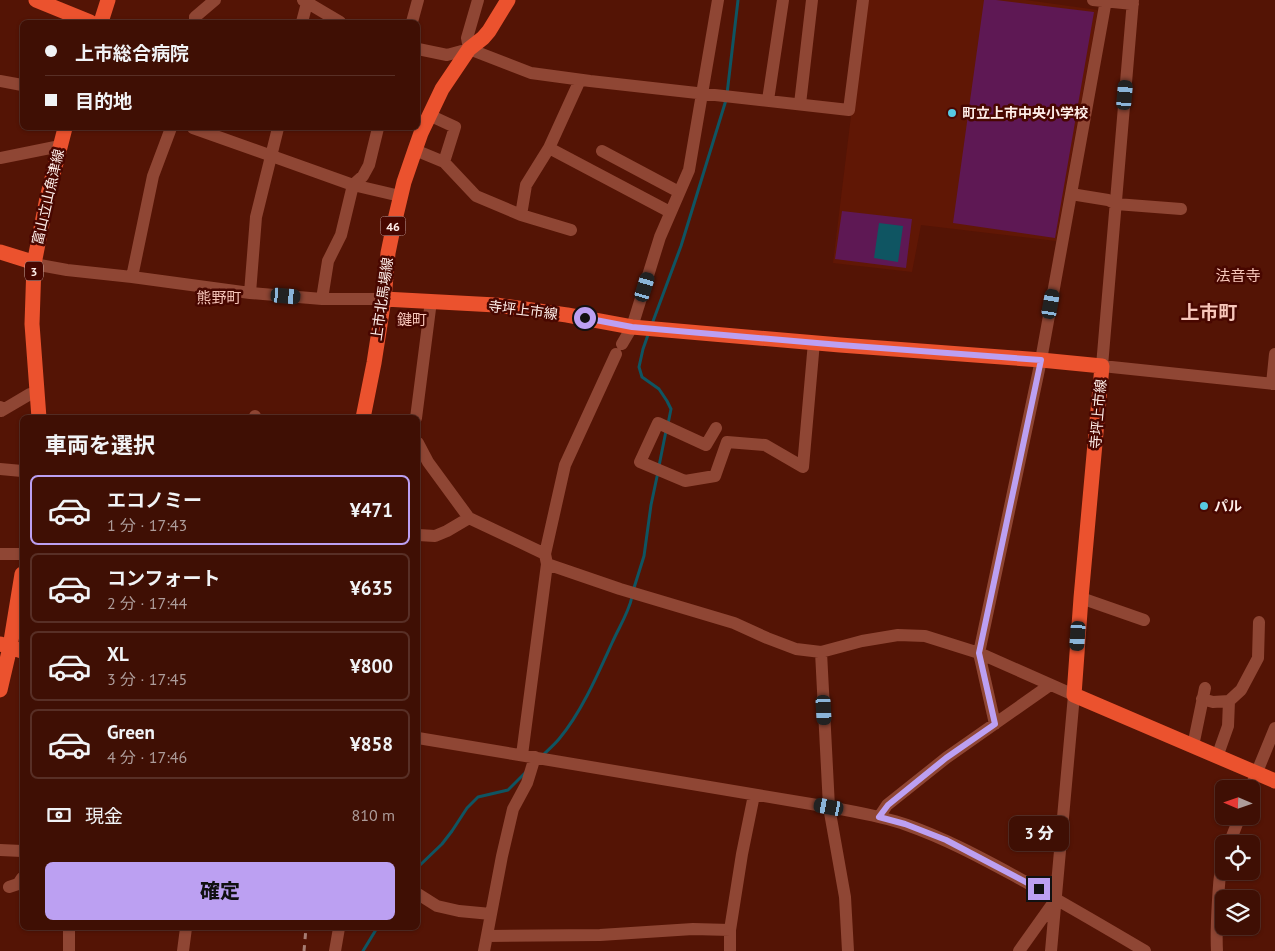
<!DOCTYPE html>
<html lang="ja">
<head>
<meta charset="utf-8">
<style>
  :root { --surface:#3f0f04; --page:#46180e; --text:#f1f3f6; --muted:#ad9c9a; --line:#582f26; --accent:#bca0f2 }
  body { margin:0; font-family:"PT Sans","Noto Sans JP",sans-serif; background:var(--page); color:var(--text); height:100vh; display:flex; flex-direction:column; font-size:19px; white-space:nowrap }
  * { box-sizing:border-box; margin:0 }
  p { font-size:16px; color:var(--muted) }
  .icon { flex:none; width:28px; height:28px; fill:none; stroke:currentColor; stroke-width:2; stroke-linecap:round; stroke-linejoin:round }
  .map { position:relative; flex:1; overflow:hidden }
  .panel { position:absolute; left:20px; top:415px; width:400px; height:515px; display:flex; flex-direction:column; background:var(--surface); border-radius:8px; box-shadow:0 1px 4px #0004,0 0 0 1px var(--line) }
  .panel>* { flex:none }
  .top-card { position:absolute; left:20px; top:20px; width:400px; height:110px; border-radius:8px; box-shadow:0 1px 4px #0004,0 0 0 1px var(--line); display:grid; align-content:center; height:110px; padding:0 25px; background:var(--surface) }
  .needle { width:32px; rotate:272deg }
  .fabs { position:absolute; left:1215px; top:780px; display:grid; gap:10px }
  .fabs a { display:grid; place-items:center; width:45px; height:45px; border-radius:8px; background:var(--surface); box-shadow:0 1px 4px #0004,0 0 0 1px var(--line); font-size:25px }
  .end { position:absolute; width:22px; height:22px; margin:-11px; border:6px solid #bca0f2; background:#111; box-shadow:0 0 0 2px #111 }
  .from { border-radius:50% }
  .bubble { position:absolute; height:35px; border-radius:8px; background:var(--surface); box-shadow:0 1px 4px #0004,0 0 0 1px var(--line); font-size:16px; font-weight:800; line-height:35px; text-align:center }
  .car { position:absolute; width:15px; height:30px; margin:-15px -8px; border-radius:6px; box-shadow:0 0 4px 1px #0007; background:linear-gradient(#222 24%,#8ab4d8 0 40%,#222 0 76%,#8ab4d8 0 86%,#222 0) }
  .top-card b { display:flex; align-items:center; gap:18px; height:48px; font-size:19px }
  .top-card b+b { border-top:1px solid var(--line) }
  .top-card i { width:12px; height:12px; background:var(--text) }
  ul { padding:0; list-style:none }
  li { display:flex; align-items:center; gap:15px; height:70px; margin:0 10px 8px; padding:0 15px; border:2px solid var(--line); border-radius:8px }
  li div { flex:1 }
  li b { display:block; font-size:19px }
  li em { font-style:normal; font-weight:800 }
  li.selected { border-color:var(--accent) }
  li>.icon { width:45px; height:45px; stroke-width:1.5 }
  h2 { padding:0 25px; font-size:22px; line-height:60px }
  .pay { display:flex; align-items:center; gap:12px; height:55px; padding:0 25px; font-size:19px }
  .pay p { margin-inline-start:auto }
  .cta { display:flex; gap:10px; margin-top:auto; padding:10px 25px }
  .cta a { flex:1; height:58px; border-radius:8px; background:var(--accent); color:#111; font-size:20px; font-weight:800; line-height:58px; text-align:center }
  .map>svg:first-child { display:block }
  .built { fill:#601705 }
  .green { fill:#5e1854 }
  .water { fill:#0f5562 }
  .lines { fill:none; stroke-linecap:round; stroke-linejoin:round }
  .stream { stroke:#0f5562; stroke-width:3 }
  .minor { stroke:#8f4634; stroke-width:12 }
  .major { stroke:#eb522e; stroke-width:15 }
  .rail { stroke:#a67d73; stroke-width:3; stroke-dasharray:6 6; stroke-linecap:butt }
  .route { stroke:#bca0f2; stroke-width:6 }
  .poi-dot { fill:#57c9e2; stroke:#480700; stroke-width:2 }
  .labels { text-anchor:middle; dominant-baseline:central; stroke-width:5; stroke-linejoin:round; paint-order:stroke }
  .shield { fill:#480700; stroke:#c7a8a2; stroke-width:1 }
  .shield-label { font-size:12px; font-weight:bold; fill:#feede8 }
  .poi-label { font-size:14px; font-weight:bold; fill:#feede8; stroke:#480700; text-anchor:start }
  .street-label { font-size:14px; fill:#feede8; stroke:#480700 }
  .neighbourhood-label { font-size:15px; fill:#f7c6ba; stroke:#480700 }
  .district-label { font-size:19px; font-weight:bold; fill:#f7c6ba; stroke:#480700 }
</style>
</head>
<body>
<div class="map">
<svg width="1275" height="951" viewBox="0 0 1275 951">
  <rect width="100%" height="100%" fill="#541405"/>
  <path class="built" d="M868,0H1026L1098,10L1056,241L921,225L912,272L833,263L851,116Z"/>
  <path class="green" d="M984,0H996L1094,12L1055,238L953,223Z
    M842,211L912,219L906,268L835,259Z"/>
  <path class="water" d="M879,223L903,226L898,262L874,258Z"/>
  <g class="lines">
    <path class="stream" d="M727,94L738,0
      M652,324L681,246L726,100
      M649,332L643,349L639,367L642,377L659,389L667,401L671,409L668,424
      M659,466L666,431
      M633,591L644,556L651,505L658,472
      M543,755C548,750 554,745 559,739C581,713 598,674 612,643C619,627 628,614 632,597
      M418,867L442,844L452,831L467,808L478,797L508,790L526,772
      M363,951L377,928"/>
    <path class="minor" d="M303,0L340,22
      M1093,0L1133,4
      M1133,0L1102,366L1275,384
      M195,22V17L215,0
      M302,22L307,3
      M412,22L418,0
      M418,49L447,55L469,49L531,73L590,81L849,110L863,0
      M469,49L467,38L478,0
      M580,80L549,148L670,212
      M0,81L22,85
      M768,100L783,0
      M800,104L812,0
      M193,128L353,185L400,196
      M549,148L526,185L521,215L571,230
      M415,150L444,162L455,127L429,115
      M602,151L679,192
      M0,158L60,146
      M444,162L476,196L521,215
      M1071,194L1108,200L1116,204L1181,209
      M34,264L67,270L132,277L250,293L322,299H384
      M132,277L153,176L171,128
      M250,293L256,217L278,128
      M322,299L328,261L341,235L353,185L363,176L369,165L378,128
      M622,344L632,327L660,237L689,170L718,0
      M1272,384L1275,354
      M0,407L1,411L30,394L38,392
      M255,418V416
      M416,418L431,301
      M716,428L706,445L658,423L640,462L685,481L715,476L727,442L765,445L803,467L814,342
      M418,443L428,462L469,518L545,554
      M0,469L22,471
      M418,535L435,536L447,531L469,518
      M0,554H22
      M547,564L620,589L734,623L767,638L796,649L821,652L862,641L898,635L925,636L979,653L1074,695L1051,951
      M1081,598L1144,620
      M821,652L829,807L845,897L848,951
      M1202,699L1213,702L1229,701L1228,726L1217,757
      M1229,701L1241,690L1258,658L1259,622
      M995,724L979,653L1041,360L1106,0
      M418,738L829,807C855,812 882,816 907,825C944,838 978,856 1013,875C1058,900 1101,925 1145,951
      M1193,746L1205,688
      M522,755L547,564L545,554L565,465L616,354
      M1250,789L1275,728
      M879,817L887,805L946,758L1050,685
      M1229,844L1240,816
      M0,850L22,851
      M9,887L18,884L22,878
      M418,894L437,906L459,911L491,914
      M487,936L600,935L693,929L730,930
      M69,951V928
      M183,951L186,928
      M335,951L339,928
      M484,951L502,856L513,809L527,783L535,757
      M730,951V930L742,854L754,795
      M1019,951L1056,899
      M1217,951C1216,934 1217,917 1218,900C1219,886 1219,871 1224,858"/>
    <path class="major" d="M36,0L90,22
      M101,22L108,0
      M0,252L26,260L34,264
      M384,299L496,305L567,315L632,327L840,345L1041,360L1102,366L1081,598L1074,695L1275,781
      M39,418L32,324L34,264L47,198L65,128
      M363,418L374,363L384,299L388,253L394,224L404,182L415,150L421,133L442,89L469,49L483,38L489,31L508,0
      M0,644L22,651
      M0,690L10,647L22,574"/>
    <path class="rail" d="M304,951L306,928"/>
  </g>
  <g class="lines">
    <path class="route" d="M585,318L632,327L840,345L1041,360L979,653L995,724L946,758L888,805L879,817L905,824L946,840L1039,889"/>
  </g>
  <g class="poi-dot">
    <circle cx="952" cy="113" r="5"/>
    <circle cx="1204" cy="506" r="5"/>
  </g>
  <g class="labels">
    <g class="shield">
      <rect x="380.5" y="216.5" width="25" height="19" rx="4"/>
      <rect x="25" y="261.5" width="18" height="19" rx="4"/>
    </g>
    <g class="shield-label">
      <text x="393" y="226">46</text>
      <text x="34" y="271">3</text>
    </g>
    <g class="poi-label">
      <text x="962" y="113">町立上市中央小学校</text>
      <text x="1214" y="506">パル</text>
    </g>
    <g class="street-label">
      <text transform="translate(48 197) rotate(-77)">富山立山魚津線</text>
      <text transform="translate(382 299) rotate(-82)">上市北馬場線</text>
      <text transform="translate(523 310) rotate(7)">寺坪上市線</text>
      <text transform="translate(1098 414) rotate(-85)">寺坪上市線</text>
    </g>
    <g class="neighbourhood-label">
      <text x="1238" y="275">法音寺</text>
      <text x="219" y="297">熊野町</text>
      <text x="412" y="319">鍵町</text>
    </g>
    <g class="district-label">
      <text x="1209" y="312">上市町</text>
    </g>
  </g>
</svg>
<div class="fabs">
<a><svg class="needle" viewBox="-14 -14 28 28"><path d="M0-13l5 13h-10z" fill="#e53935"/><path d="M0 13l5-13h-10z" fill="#ad9c9a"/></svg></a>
<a><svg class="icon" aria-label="locate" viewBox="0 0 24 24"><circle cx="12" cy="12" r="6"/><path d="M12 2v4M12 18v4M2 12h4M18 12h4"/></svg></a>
<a><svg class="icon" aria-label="layers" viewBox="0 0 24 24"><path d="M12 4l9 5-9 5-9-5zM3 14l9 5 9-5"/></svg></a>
</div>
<i class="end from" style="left:585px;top:318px"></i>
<i class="end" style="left:1039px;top:889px"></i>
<div class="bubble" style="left:1009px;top:816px;width:60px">3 分</div>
<i class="car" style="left:1125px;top:95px;rotate:5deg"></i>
<i class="car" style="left:645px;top:287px;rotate:17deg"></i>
<i class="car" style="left:286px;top:296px;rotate:95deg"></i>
<i class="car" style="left:1051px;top:304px;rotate:10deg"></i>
<i class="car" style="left:1078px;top:636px;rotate:184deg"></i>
<i class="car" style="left:824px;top:710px;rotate:177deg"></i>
<i class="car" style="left:829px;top:807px;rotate:280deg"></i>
<div class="top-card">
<b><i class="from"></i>上市総合病院</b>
<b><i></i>目的地</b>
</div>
<section class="panel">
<h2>車両を選択</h2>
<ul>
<li class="selected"><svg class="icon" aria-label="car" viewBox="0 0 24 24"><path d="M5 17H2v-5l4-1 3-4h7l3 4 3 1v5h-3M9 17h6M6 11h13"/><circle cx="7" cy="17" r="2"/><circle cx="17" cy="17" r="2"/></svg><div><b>エコノミー</b><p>1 分 · 17:43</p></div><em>¥471</em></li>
<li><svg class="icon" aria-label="car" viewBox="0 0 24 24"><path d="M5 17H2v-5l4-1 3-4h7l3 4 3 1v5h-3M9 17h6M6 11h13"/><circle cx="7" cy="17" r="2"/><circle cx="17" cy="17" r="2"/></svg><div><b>コンフォート</b><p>2 分 · 17:44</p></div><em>¥635</em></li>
<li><svg class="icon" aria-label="car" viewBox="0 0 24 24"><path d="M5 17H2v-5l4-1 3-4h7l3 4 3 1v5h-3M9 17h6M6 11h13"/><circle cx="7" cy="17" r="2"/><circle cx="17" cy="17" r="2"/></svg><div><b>XL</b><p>3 分 · 17:45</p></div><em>¥800</em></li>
<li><svg class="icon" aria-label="car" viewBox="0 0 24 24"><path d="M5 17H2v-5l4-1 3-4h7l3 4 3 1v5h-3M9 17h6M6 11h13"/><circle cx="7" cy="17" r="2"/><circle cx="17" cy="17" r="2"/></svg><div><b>Green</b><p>4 分 · 17:46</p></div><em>¥858</em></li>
</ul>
<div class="pay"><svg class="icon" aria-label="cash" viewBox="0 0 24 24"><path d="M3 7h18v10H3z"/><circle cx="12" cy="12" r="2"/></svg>現金<p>810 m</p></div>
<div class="cta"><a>確定</a></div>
</section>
</div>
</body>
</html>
